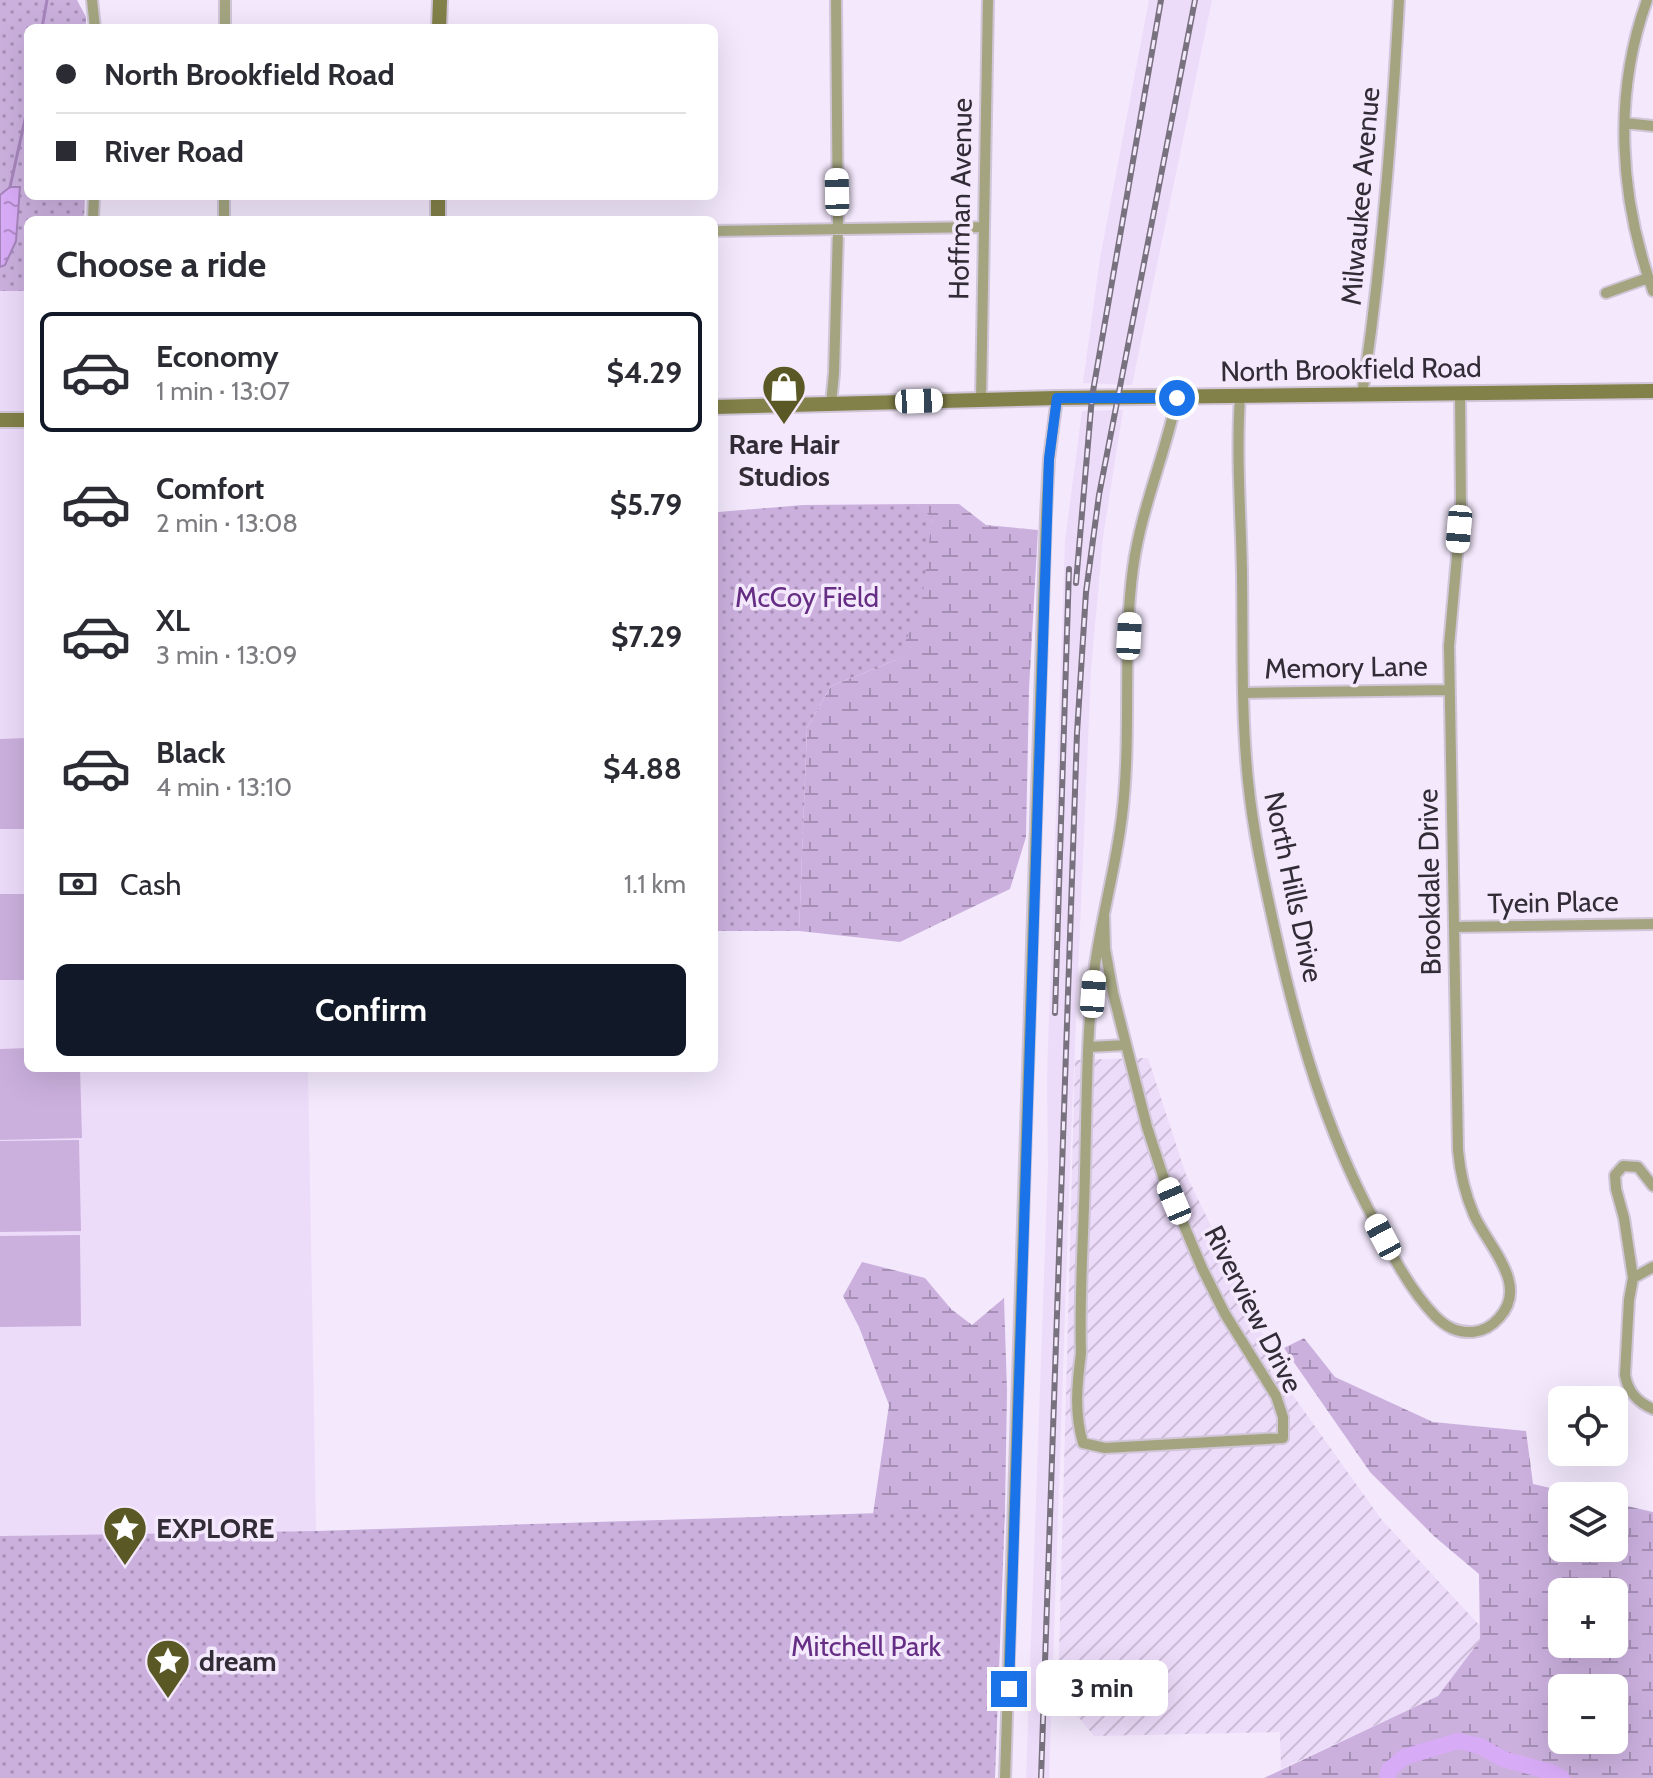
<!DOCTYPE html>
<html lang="en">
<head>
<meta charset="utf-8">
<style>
  :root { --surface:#fff; --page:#f7f7f7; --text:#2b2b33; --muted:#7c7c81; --line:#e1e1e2; --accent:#111827 }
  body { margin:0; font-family:Cabin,sans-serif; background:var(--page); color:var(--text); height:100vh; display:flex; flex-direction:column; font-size:30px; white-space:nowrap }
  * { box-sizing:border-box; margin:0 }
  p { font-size:26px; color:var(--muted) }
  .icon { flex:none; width:44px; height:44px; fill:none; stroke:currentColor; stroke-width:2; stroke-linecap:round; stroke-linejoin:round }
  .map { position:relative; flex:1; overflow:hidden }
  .panel { position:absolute; left:24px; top:216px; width:694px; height:856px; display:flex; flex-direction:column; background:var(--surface); border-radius:12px; box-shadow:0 8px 32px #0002 }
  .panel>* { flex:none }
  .hud { position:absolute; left:24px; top:24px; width:694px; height:176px; border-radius:12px; box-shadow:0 8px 32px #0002; display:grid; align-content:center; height:176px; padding:0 32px; background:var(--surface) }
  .controls { position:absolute; left:1548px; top:1386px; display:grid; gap:16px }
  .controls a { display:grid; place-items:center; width:80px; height:80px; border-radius:12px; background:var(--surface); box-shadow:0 8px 32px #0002; font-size:40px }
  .end { position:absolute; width:36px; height:36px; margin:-18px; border:10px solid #1a73e8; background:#fff; box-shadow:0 0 0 4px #fff }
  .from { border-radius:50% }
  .bubble { position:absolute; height:56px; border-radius:12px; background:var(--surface); box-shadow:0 8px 32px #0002; font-size:26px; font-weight:700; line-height:56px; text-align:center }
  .car { position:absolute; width:24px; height:48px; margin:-24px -12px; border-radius:10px; box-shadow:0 0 6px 2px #0007; background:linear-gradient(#fff 24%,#345 0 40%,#fff 0 76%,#345 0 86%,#fff 0) }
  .hud b { display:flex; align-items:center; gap:28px; height:76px; font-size:30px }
  .hud b+b { border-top:2px solid var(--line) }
  .hud i { width:20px; height:20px; background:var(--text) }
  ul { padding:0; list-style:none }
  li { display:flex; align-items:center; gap:24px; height:120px; margin:0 16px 12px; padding:0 16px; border:4px solid transparent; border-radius:12px }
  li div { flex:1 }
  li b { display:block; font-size:30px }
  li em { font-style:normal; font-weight:700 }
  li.selected { border-color:var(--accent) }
  li>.icon { width:72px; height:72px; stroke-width:1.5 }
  h2 { padding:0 32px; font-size:36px; line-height:96px }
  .pay { display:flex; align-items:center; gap:20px; height:88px; padding:0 32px; font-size:30px }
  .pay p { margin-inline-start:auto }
  .action { display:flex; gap:16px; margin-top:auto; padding:16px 32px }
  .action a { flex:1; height:92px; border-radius:12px; background:var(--accent); color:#fff; font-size:32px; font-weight:700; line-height:92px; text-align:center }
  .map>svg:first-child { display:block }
  .built { fill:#eddbfa }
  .industrial { fill:url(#industrial-furrows) }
  .green { fill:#cbb0de }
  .wetland { fill:url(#wetland-marsh); fill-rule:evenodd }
  .park { fill:url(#park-dots) }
  .water { fill:url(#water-ripples); stroke:#a685bc; stroke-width:2 }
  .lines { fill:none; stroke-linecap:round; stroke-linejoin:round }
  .stream { stroke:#a685bc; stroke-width:3 }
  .river { stroke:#d8abf6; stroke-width:16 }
  .street-casing { stroke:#d0c6d8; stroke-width:14 }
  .secondary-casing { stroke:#d0c6d8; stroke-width:18 }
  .street { stroke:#a4a580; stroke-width:10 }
  .secondary { stroke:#828149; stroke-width:14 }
  .rail-casing { stroke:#78717e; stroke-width:6 }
  .rail { stroke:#f3e8fc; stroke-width:3; stroke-dasharray:9; stroke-linecap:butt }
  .route { stroke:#1a73e8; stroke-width:10 }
  .labels { text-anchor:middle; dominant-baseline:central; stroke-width:7; stroke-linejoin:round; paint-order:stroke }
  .street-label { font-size:28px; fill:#322c36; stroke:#f3e8fc }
  .poi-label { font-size:28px; font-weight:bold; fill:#322c36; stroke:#f3e8fc; text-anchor:start }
  .park-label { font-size:28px; fill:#652d84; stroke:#f3e8fc }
</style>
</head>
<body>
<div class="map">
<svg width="1653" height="1778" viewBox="0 0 1653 1778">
  <defs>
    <pattern id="industrial-furrows" width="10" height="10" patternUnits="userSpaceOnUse" patternTransform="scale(2)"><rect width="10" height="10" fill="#eddbfa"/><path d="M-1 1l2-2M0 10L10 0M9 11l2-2" fill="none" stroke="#ccbcd7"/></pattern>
    <pattern id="wetland-marsh" width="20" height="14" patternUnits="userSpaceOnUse" patternTransform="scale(2)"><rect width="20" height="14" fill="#cbb0de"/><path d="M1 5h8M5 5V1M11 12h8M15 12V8" fill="none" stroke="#a58fb5"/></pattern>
    <pattern id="park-dots" width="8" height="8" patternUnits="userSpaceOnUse" patternTransform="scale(2)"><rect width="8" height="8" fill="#cbb0de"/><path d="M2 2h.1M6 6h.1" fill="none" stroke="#a58fb5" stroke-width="1.8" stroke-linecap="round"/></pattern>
    <pattern id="water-ripples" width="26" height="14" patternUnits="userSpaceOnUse" patternTransform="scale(2)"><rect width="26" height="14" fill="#d8abf6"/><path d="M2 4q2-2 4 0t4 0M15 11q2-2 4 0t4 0" fill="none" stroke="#b08bc8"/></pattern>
  </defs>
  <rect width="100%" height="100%" fill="#f3e8fc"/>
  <path class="built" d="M1149,0H1212L1132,385L1083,383L1100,258Z
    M0,291H28V1068H308L316,1531L0,1536Z
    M1123,410L1103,537L1091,670L1071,1137L1049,1778H1026L1048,1166L1047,1077L1065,541L1082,411Z"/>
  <path class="industrial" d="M1148,1058L1185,1172L1292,1394L1381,1519L1480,1626V1640L1438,1696L1281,1769L1280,1732L1094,1736L1058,1692L1075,1060Z"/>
  <path class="green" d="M28,738V829H0V739Z
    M0,894H28V980H0Z
    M28,1048V1068H80L82,1138L0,1140V1049Z
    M79,1140L81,1231L0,1232V1141Z
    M80,1235L81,1326L0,1327V1236Z"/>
  <path class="wetland" d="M917,504H959L986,525L1038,530L1029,689L1026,837L1010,889L900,942L799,931L807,728L831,686L896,660L932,519Z
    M862,1262L925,1278L951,1309L972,1325L1004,1298L1007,1391L1005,1509L988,1778L828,1582L873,1514L889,1405L859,1327L843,1296Z
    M1304,1338L1335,1377L1433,1422L1526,1431L1533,1484L1585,1496H1562V1548H1614V1503L1653,1512V1778H1264L1438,1696L1480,1640L1479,1574L1435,1537L1370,1472L1284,1348ZM1562,1592H1614V1644H1562ZM1562,1688H1614V1740H1562Z"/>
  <path class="park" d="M0,0H77L86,17V28H28V196H85L84,220H28V291H0Z
    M917,504L932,518L921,609L896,660L831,686L807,728L799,931H714V514L718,512L803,505Z
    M1005,1509L995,1778H0V1536L316,1531Z"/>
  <path class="water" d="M10,187H20L16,241L5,265L0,267V195Z"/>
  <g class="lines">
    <path class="stream" d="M42,28L47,0
      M10,187L28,106"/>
    <path class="river" d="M1387,1778L1389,1770L1404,1757L1458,1741L1480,1746L1503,1759L1551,1772L1562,1778"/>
    <g class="street-casing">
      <path id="street" d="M92,0L95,28
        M1647,0C1613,94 1619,197 1653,291
        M225,28V0
        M1625,123L1653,126
        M224,196V220
        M93,220L94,196
        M714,231L984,227
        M1606,293L1648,278
        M1362,395C1382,265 1392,132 1399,0
        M1240,397C1236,456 1241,515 1242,574C1243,643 1241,712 1248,781C1253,831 1264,881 1275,931C1297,1030 1325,1129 1373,1218C1390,1251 1409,1289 1435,1316C1446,1327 1457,1333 1473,1332C1483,1331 1492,1326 1499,1318C1530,1285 1488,1246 1474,1215C1465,1194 1460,1173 1458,1150L1449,646L1461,511L1460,394
        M981,400L988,0
        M831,404L834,373L838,230L836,0
        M1243,693L1449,690
        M1104,915L1105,949L1113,993L1147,1127L1163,1176L1202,1268L1225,1314L1276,1396L1283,1417V1438L1105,1448L1083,1443C1074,1413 1077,1384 1081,1353C1079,1293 1084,1232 1085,1171C1087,1103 1086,1034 1095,965C1102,915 1116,866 1122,816C1132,734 1122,650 1133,568C1141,509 1165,455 1177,398
        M1454,927L1653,924
        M1089,1047L1126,1045
        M1653,1186L1638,1167L1623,1166L1615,1175L1616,1189L1624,1218L1633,1278L1653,1267
        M1633,1278L1629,1300L1625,1375C1628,1392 1637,1402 1653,1409
        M1005,1778L1046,515L1049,459L1057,398"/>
    </g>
    <g class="secondary-casing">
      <path id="secondary" d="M439,28L440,0
        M438,220V196
        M714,407L1057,398L1653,391
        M0,420H28"/>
    </g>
    <use href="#street" class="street"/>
    <use href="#secondary" class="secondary"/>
    <g class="rail-casing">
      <path id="rail" d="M1076,583L1092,397L1161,0
        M1055,1013L1069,569
        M1041,1778L1077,733L1086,592L1099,495L1195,0"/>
    </g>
    <use href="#rail" class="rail"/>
  </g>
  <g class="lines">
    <path class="route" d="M1009,1689L1049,459L1057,398H1177"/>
  </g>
  <defs>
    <g id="shop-pin" transform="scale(2.3)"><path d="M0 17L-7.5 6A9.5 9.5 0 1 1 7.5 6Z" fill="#5a5926" stroke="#f3e8fc"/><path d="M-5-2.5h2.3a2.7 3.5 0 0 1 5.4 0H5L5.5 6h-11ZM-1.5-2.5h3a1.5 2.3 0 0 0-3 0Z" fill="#fff"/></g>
    <g id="sight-pin" transform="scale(2.3)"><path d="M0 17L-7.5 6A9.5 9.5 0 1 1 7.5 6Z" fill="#5a5926" stroke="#f3e8fc"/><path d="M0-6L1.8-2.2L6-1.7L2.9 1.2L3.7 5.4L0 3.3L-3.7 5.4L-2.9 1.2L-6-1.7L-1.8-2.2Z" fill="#fff"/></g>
  </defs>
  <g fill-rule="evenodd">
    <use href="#shop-pin" x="784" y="387"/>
    <use href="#sight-pin" x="125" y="1528"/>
    <use href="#sight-pin" x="168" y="1661"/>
  </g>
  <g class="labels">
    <g class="street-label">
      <text transform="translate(1360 196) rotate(-85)">Milwaukee Avenue</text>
      <text transform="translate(960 199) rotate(-89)">Hoffman Avenue</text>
      <text transform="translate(1351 369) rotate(-1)">North Brookfield Road</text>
      <text transform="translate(1346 667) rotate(-1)">Memory Lane</text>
      <text transform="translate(1429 882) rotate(-91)">Brookdale Drive</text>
      <text transform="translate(1294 887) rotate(78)">North Hills Drive</text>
      <text transform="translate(1553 902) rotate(-1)">Tyein Place</text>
      <text transform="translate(1254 1309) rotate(63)">Riverview Drive</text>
    </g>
    <g class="poi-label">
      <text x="784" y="444" text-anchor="middle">Rare Hair<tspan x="784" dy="32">Studios</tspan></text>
      <text x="156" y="1528">EXPLORE</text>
      <text x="199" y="1661">dream</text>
    </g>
    <g class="park-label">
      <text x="807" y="597">McCoy Field</text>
      <text x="866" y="1646">Mitchell Park</text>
    </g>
  </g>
</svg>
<div class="controls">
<a><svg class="icon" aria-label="locate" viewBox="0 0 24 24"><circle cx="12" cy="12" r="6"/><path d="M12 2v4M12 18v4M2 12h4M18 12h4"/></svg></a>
<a><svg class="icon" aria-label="layers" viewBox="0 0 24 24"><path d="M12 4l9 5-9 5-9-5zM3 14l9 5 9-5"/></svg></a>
<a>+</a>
<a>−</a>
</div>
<i class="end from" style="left:1177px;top:398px"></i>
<i class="end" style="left:1009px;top:1689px"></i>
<div class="bubble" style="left:1036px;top:1660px;width:132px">3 min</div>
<i class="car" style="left:837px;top:192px;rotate:359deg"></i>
<i class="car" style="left:919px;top:401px;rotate:88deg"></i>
<i class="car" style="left:1459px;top:529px;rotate:185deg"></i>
<i class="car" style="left:1129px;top:636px;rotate:3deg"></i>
<i class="car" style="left:1093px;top:994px;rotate:4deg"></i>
<i class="car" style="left:1174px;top:1201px;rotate:337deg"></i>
<i class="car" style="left:1383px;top:1237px;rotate:332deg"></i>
<div class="hud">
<b><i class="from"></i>North Brookfield Road</b>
<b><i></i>River Road</b>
</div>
<section class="panel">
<h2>Choose a ride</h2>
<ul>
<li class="selected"><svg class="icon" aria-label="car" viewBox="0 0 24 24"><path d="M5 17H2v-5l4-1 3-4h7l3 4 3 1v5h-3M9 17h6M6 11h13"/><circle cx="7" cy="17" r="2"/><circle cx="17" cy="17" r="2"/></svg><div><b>Economy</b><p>1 min · 13:07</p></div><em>$4.29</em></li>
<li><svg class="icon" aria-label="car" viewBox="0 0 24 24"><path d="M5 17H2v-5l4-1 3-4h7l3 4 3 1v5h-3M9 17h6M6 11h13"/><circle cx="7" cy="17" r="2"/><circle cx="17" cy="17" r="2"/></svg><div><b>Comfort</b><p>2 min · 13:08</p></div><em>$5.79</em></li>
<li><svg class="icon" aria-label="car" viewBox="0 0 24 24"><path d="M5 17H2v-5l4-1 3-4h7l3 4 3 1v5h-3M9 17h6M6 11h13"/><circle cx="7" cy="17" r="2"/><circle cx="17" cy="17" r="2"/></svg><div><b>XL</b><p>3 min · 13:09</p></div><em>$7.29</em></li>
<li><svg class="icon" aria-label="car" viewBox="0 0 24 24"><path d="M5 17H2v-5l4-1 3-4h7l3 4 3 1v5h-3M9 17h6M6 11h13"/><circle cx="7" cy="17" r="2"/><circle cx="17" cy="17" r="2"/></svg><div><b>Black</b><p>4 min · 13:10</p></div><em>$4.88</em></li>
</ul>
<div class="pay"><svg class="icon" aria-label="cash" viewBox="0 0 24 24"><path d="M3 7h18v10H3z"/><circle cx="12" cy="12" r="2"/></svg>Cash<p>1.1 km</p></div>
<div class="action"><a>Confirm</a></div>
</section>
</div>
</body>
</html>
